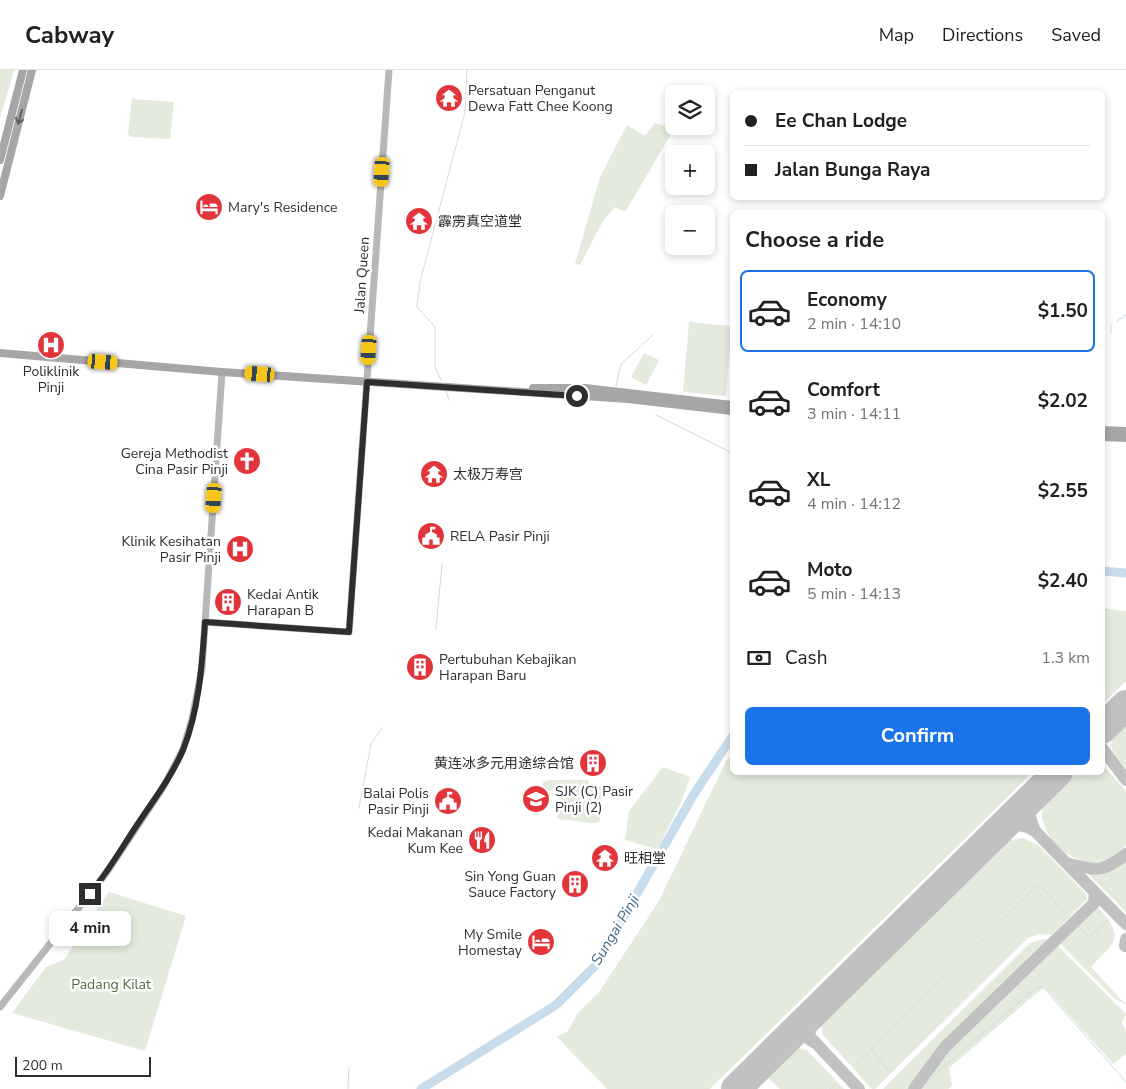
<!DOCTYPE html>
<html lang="en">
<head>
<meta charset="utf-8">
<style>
  :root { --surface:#fff; --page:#f6f6f6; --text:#202124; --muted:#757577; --line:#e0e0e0; --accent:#1a73e8 }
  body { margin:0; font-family:"Nunito Sans","Noto Sans SC",sans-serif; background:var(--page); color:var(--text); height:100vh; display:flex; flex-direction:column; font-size:19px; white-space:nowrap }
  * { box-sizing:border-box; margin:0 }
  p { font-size:16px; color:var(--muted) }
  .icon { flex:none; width:28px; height:28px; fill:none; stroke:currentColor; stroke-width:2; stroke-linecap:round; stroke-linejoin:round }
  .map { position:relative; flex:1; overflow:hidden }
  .sheet { position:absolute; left:730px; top:140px; width:375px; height:565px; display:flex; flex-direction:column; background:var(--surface); border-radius:8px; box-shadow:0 2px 8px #0003 }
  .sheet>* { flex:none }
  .top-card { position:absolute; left:730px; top:20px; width:375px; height:110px; border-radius:8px; box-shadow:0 2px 8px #0003; display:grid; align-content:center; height:110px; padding:0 15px; background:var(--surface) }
  .tools { position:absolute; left:665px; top:15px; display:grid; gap:10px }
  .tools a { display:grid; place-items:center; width:50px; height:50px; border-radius:8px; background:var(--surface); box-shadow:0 2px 8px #0003; font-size:25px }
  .scale { position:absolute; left:15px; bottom:12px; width:136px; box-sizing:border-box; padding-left:5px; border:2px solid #2e2e2e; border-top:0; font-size:14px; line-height:18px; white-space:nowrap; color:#2e2e2e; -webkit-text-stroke:4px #fff; paint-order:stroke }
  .end { position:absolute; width:22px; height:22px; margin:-11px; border:6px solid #2e2e2e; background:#fff; box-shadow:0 0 0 2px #fff }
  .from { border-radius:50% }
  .bubble { position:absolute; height:35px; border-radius:8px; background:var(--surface); box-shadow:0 2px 8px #0003; font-size:16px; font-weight:700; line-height:35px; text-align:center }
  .car { position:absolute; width:15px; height:30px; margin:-15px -8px; border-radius:6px; box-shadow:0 0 4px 1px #0007; background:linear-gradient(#f5c518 24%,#345 0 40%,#f5c518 0 76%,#345 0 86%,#f5c518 0) }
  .top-card b { display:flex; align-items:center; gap:18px; height:48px; font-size:19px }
  .top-card b+b { border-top:1px solid var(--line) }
  .top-card i { width:12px; height:12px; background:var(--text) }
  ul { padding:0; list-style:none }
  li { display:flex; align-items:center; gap:15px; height:82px; margin:0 10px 8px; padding:0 5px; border:2px solid transparent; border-radius:8px }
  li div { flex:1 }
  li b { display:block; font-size:19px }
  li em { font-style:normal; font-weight:700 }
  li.active { border-color:var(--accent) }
  li>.icon { width:45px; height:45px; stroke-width:1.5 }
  h2 { padding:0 15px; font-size:22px; line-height:60px }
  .pay { display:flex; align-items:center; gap:12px; height:55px; padding:0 15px; font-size:19px }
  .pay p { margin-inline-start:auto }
  .cta { display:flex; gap:10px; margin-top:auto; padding:10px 15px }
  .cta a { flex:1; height:58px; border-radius:8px; background:var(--accent); color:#fff; font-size:20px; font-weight:700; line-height:58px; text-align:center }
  header { display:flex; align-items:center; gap:30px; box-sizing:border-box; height:70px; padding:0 25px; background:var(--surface); border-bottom:1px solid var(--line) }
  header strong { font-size:24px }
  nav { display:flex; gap:28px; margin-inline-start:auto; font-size:18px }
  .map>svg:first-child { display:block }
  .green { fill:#e4ebdc }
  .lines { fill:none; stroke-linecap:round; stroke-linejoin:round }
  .stream { stroke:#c9dceb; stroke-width:1 }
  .river { stroke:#c9dceb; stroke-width:9 }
  .taxiway { stroke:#c1c1c1; stroke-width:12 }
  .runway { stroke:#c1c1c1; stroke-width:30 }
  .secondary { stroke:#b8b8b8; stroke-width:7 }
  .primary { stroke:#a6a6a6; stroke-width:8 }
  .oneway { stroke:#5e5e5e }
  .route { stroke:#2e2e2e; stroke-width:6 }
  .labels { text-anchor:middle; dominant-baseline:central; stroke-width:5; stroke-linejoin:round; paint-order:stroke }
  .poi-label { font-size:14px; fill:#2e2e2e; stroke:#fff; text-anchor:start }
  .street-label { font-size:14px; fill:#2e2e2e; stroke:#fff }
  .park-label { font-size:14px; fill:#50693d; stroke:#fff }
  .water-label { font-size:15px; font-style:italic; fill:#3e6c8e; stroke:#fff }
</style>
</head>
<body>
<header>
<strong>Cabway</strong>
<nav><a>Map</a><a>Directions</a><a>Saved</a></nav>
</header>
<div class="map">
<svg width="1126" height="1019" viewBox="0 0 1126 1019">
  <rect width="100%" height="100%" fill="#fff"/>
  <path class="green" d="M0,0H14L0,48Z
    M132,29L174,32L170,69L131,67L128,64Z
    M655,53L674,59L625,142L615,137L603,151L580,195L575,194L600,107L627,55L645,66Z
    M689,252L732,256L726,326L683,322Z
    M644,283L659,290L646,315L631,307Z
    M1103,538L1126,541V611L1103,634Z
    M1126,654V698C1108,677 1105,674 1126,654Z
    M732,686V702L1032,703L710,1019H607L557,967L568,961L577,944L599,922L659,831L726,691Z
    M1103,695L1126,721V775C1117,783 1109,791 1096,792C1070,795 1036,763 1043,736L1077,703L1102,702Z
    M663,697L690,707L681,733L657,779L625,770L629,741Z
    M549,710H588L589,715L601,717L600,751L595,753L557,749L559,721L543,720V712Z
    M1023,768L1039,776L1087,825V829L1052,865L1039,864L1028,868L875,1019H872L823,965L821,954L1009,770Z
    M1126,789V842L1088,804L1114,799Z
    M109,822L186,846L145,981L12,943L46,897L64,890Z
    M1098,837C1126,869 1116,870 1091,897L1126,935L1115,929L1058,871L1092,838Z
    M1044,869L1049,870L944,972L909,1019H883L1030,873Z
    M1055,873L1126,944L1122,953L1126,960V984L1113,994L1044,917L949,998L952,1016L948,1019H917L949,976Z
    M797,978L807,980L844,1019H780L769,1009V1005Z"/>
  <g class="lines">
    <path class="stream" d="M1117,251L1126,245
      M1111,263V255
      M441,310L435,297V257L417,237L420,212L465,42L467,0
      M616,316L621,294L653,265
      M446,321L449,330
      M656,345L732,383
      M436,559L442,494
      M359,738L371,674L382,658
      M1079,857L1089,867L1108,850
      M871,980L890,1002
      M856,995L1036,816H1040L1066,843
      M932,1007L1036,918L1043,917L1126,1012
      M895,1008L902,1015
      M348,1019L349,997
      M830,1019L834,1015"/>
    <path class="river" d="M1102,501L1126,503
      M421,1019L556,935L596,895L694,724L732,667"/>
    <path class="taxiway" d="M1102,669L1109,652
      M1102,678L1126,710
      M1035,725C1028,739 1028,748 1036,762L1126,854
      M993,766C1009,756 1020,750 1036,762
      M1070,794C1096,801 1104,802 1126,784
      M1125,876L1126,869
      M810,946L808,959L811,968L859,1019
      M786,969L802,965L815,973
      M914,1019L945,977L1094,833L1095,822"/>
    <path class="runway" d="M1102,659L1126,635
      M736,1019L1058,702"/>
    <path class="secondary" d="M205,552L349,562L389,0
      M0,937L107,802L164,716L183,679L192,649L202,598L222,302"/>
    <path class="primary" d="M0,90L23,0
      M0,126L32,0
      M0,283L222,302L628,329L732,341
      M533,318H585L732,335
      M1102,360L1126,361
      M1102,367L1126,368"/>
  </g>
  <defs><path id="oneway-shaft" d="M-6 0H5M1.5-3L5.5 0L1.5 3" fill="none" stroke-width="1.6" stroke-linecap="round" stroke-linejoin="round" transform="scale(1.25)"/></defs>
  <use class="oneway" href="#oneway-shaft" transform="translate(20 47) rotate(105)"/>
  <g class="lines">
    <path class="route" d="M90,824C107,803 120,781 135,758C152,732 171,708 183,680C199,640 202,595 205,552L349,562L367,312L577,326"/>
  </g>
  <defs>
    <g id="temple-disc" transform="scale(1.4375)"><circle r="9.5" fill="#e1353b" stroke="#fff"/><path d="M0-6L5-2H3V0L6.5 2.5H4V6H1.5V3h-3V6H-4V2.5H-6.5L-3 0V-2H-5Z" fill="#fff"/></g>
    <g id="hotel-disc" transform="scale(1.4375)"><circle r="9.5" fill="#e1353b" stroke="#fff"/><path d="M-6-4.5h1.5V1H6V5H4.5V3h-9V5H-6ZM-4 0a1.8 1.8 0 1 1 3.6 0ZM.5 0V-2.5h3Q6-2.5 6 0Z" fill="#fff"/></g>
    <g id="hospital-disc" transform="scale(1.4375)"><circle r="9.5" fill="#e1353b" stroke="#fff"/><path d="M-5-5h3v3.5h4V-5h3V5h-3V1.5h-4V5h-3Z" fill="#fff"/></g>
    <g id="church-disc" transform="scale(1.4375)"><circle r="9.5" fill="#e1353b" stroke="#fff"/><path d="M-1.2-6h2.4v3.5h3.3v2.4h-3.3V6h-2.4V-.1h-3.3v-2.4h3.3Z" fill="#fff"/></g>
    <g id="civic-disc" transform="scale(1.4375)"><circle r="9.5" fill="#e1353b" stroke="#fff"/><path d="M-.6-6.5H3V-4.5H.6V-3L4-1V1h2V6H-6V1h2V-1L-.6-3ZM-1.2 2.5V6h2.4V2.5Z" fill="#fff"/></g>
    <g id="building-disc" transform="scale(1.4375)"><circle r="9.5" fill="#e1353b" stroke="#fff"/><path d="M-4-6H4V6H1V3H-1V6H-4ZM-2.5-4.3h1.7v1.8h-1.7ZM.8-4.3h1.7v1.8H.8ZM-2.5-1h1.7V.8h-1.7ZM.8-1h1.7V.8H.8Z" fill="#fff"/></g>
    <g id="school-disc" transform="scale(1.4375)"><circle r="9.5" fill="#e1353b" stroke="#fff"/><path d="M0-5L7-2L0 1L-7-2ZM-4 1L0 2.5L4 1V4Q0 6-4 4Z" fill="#fff"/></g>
    <g id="restaurant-disc" transform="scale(1.4375)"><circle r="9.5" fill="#e1353b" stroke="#fff"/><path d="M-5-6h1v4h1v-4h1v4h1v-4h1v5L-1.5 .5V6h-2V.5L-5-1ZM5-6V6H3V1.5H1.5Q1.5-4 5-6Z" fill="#fff"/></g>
  </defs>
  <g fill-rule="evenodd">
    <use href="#temple-disc" x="449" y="28"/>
    <use href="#hotel-disc" x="209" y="137"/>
    <use href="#temple-disc" x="419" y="151"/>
    <use href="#hospital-disc" x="51" y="275"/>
    <use href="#church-disc" x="247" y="391"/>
    <use href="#temple-disc" x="434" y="404"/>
    <use href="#civic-disc" x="431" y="466"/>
    <use href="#hospital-disc" x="240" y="479"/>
    <use href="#building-disc" x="228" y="532"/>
    <use href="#building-disc" x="420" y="597"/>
    <use href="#building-disc" x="593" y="693"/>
    <use href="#school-disc" x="536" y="729"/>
    <use href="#civic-disc" x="448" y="731"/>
    <use href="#restaurant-disc" x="482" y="770"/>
    <use href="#temple-disc" x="605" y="788"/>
    <use href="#building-disc" x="575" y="814"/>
    <use href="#hotel-disc" x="541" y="872"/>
  </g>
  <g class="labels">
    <g class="poi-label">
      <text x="468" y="20">Persatuan Penganut<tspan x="468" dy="16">Dewa Fatt Chee Koong</tspan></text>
      <text x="228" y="137">Mary's Residence</text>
      <text x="438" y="151">霹雳真空道堂</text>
      <text x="51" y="301" text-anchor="middle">Poliklinik<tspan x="51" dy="16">Pinji</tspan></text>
      <text x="228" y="383" text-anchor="end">Gereja Methodist<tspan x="228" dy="16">Cina Pasir Pinji</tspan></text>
      <text x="453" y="404">太极万寿宫</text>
      <text x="450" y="466">RELA Pasir Pinji</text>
      <text x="221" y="471" text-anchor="end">Klinik Kesihatan<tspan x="221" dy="16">Pasir Pinji</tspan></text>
      <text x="247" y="524">Kedai Antik<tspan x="247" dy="16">Harapan B</tspan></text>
      <text x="439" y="589">Pertubuhan Kebajikan<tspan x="439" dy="16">Harapan Baru</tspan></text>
      <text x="574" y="693" text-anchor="end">黄连冰多元用途综合馆</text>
      <text x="555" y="721">SJK (C) Pasir<tspan x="555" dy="16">Pinji (2)</tspan></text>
      <text x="429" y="723" text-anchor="end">Balai Polis<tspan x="429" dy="16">Pasir Pinji</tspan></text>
      <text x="463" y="762" text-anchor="end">Kedai Makanan<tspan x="463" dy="16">Kum Kee</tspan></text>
      <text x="624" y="788">旺相堂</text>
      <text x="556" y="806" text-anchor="end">Sin Yong Guan<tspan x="556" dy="16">Sauce Factory</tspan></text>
      <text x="522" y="864" text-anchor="end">My Smile<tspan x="522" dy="16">Homestay</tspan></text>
    </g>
    <g class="street-label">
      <text transform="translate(362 205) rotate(-86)">Jalan Queen</text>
    </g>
    <g class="park-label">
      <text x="111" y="914">Padang Kilat</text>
    </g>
    <g class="water-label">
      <text transform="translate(615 860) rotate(-59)">Sungai Pinji</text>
    </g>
  </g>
</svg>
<div class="tools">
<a><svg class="icon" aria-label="layers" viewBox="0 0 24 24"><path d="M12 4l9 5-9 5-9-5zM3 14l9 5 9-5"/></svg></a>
<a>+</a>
<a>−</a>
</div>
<div class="scale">200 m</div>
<i class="end from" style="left:577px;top:326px"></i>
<i class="end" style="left:90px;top:824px"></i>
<div class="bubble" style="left:49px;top:841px;width:82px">4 min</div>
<i class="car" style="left:382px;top:102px;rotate:184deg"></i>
<i class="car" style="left:369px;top:280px;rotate:184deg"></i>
<i class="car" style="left:103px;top:292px;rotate:94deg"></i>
<i class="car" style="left:260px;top:304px;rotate:274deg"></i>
<i class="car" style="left:214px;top:428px;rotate:184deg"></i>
<div class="top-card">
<b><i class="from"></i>Ee Chan Lodge</b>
<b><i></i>Jalan Bunga Raya</b>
</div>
<section class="sheet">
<h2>Choose a ride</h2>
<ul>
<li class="active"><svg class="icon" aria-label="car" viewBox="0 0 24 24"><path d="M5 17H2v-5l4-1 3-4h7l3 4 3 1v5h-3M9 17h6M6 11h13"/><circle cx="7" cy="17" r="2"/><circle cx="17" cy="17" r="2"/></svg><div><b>Economy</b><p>2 min · 14:10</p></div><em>$1.50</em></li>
<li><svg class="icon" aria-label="car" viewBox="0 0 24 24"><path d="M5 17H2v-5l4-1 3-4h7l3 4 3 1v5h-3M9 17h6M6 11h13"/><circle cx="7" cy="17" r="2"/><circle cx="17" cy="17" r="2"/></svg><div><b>Comfort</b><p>3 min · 14:11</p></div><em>$2.02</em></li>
<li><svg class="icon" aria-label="car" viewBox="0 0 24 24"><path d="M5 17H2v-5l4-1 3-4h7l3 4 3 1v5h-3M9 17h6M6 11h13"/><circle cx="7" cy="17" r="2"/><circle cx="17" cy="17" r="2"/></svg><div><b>XL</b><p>4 min · 14:12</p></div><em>$2.55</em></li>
<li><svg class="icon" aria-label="car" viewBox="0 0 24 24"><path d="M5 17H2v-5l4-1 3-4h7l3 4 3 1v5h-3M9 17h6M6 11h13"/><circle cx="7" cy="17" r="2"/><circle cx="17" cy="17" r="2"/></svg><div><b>Moto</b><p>5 min · 14:13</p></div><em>$2.40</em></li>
</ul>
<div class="pay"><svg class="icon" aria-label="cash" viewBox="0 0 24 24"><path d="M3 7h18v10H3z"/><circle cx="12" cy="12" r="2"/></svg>Cash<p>1.3 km</p></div>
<div class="cta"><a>Confirm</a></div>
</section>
</div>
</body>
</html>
